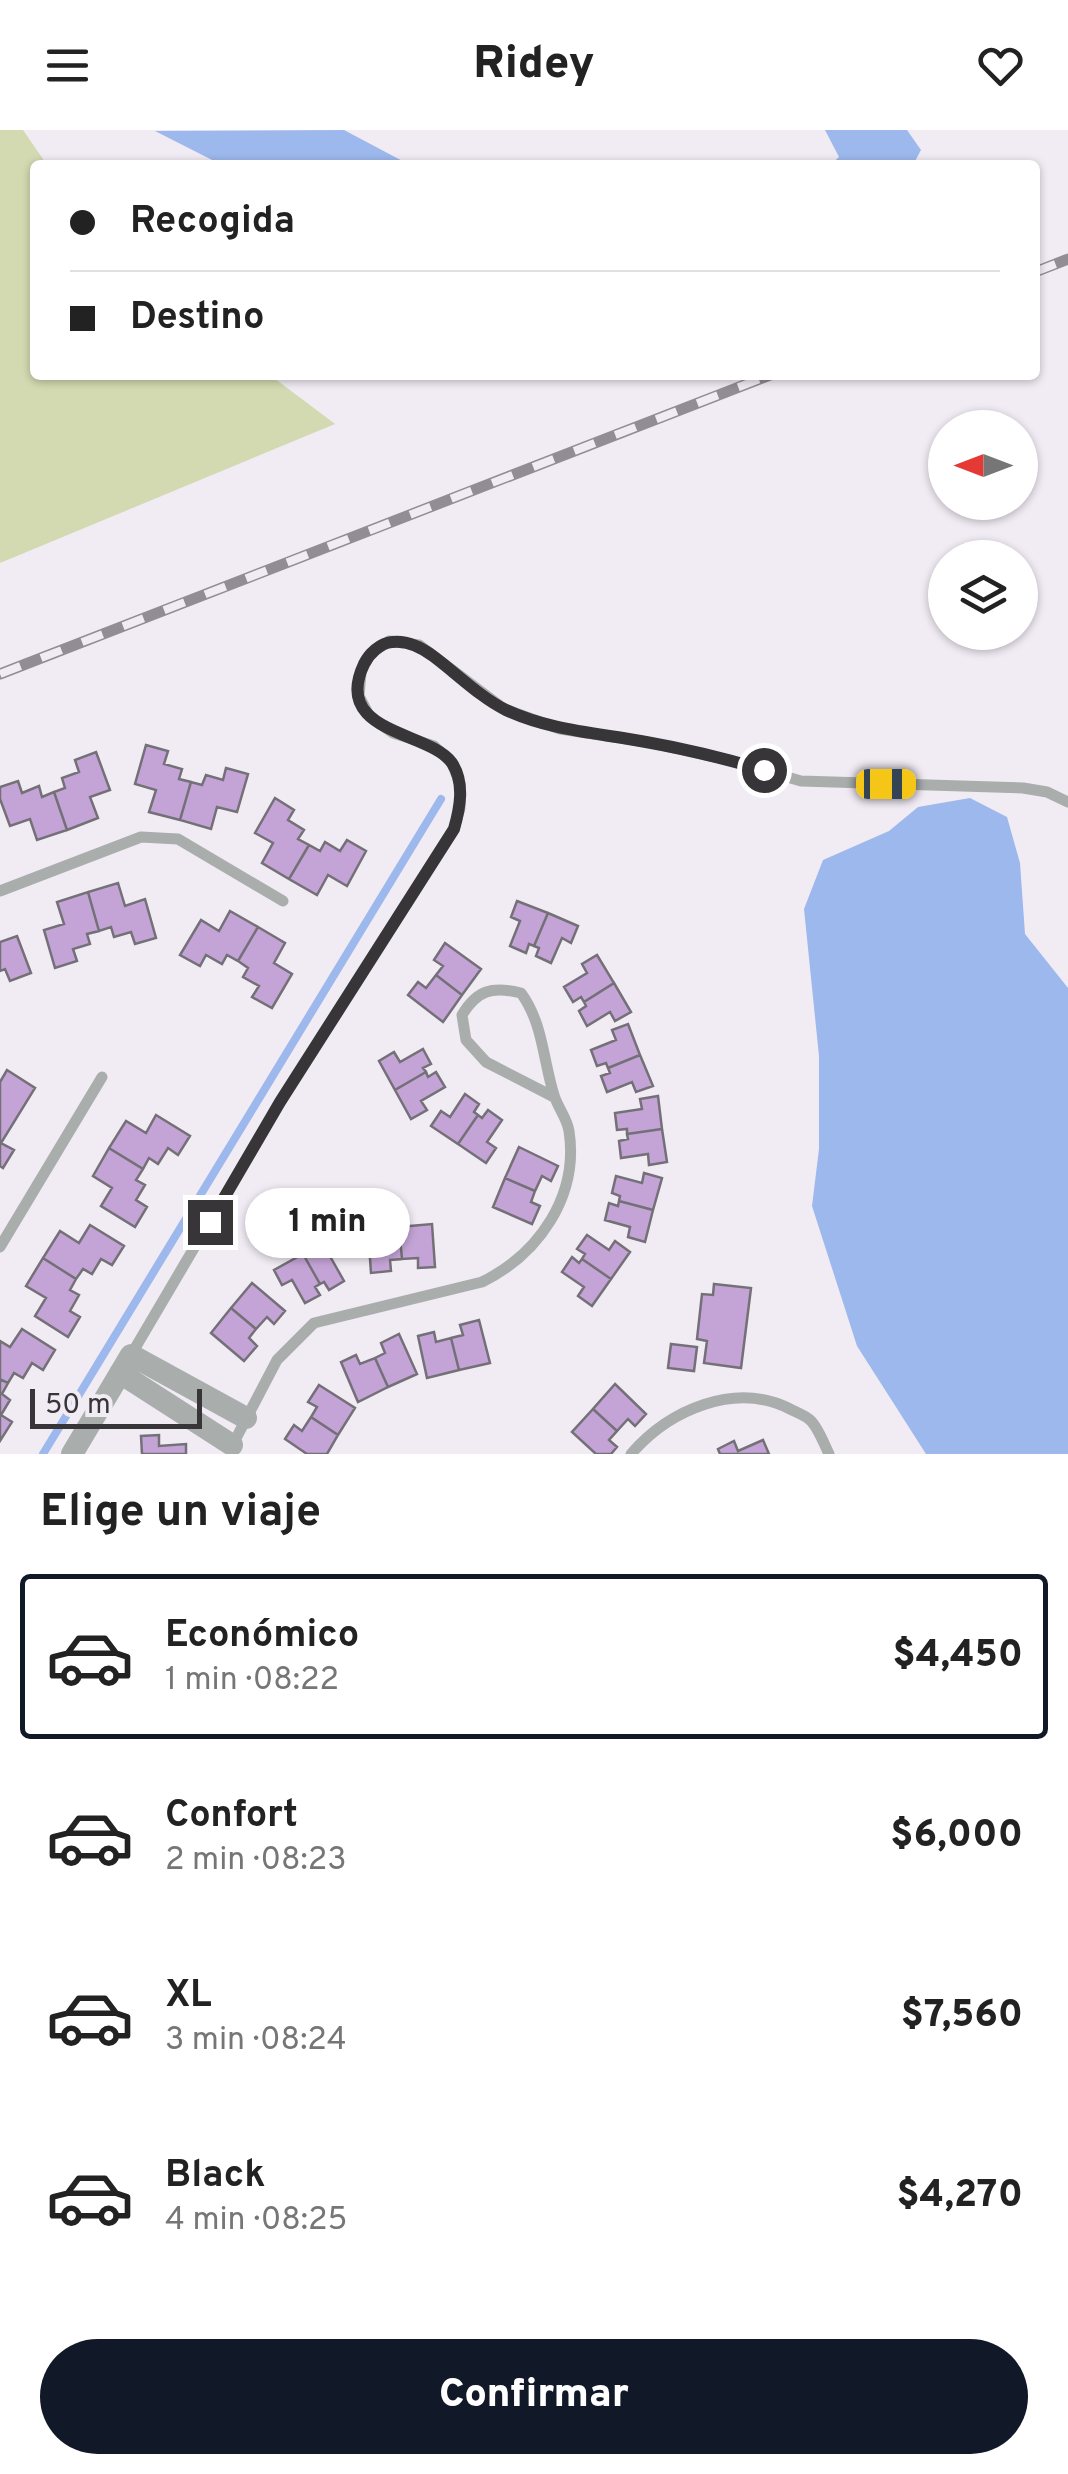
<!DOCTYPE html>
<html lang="es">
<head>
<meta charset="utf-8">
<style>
  :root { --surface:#fff; --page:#f6f6f6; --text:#222; --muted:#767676; --line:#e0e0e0; --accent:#111827 }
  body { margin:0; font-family:Overpass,sans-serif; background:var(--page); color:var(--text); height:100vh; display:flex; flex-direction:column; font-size:38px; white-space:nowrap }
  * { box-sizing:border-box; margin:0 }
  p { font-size:32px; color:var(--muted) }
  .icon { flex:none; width:55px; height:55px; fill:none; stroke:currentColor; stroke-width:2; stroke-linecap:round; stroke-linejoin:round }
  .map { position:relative; height:1324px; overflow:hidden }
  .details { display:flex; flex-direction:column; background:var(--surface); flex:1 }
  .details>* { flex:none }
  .banner { position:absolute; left:30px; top:30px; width:1010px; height:220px; border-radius:10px; box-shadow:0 2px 8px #0004; display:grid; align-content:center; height:220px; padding:0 40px; background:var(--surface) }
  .needle { width:65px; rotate:270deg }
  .fabs { position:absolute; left:928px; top:280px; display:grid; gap:20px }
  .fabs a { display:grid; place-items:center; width:110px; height:110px; border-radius:50%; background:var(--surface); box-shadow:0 2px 8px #0004; font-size:50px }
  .scale { position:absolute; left:30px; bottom:25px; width:172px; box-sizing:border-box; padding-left:10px; border:5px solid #373538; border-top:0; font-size:28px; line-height:35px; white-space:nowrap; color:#373538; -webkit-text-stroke:8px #f1ebf4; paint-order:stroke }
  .end { position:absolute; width:45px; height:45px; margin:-22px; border:12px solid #373538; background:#fff; box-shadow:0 0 0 5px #fff }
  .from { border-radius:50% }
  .bubble { position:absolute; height:70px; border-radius:35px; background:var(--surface); box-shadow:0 2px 8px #0004; font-size:32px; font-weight:800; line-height:70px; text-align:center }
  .car { position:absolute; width:30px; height:60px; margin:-30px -15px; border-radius:12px; box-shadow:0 0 8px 2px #0007; background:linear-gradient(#f5c518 24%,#345 0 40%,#f5c518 0 76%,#345 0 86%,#f5c518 0) }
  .banner b { display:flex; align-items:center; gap:35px; height:95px; font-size:38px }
  .banner b+b { border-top:2px solid var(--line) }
  .banner i { width:25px; height:25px; background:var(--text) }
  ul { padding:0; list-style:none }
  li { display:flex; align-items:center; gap:30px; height:165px; margin:0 20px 15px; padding:0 20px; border:5px solid transparent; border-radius:10px }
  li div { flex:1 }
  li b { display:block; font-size:38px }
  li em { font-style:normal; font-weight:800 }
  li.on { border-color:var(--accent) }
  li>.icon { width:90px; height:90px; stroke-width:1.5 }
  h2 { padding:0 40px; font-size:45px; line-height:120px }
  .cta { display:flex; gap:20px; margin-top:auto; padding:20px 40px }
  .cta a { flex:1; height:115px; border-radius:60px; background:var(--accent); color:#fff; font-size:40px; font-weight:800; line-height:115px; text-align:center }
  header { display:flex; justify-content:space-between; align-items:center; height:130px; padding:0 40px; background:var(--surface); font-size:45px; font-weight:800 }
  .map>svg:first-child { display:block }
  .green { fill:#d3d9b1 }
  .water { fill:#9db8ec }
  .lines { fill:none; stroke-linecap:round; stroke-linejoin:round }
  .stream { stroke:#9db8ec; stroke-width:8 }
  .building { fill:#c4a4d7; stroke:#747077; stroke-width:2.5 }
  .service { stroke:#a9aeac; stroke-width:11 }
  .minor { stroke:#a9aeac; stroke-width:22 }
  .rail-casing { stroke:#918d93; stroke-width:11 }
  .rail { stroke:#f1ebf4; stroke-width:8; stroke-dasharray:22; stroke-linecap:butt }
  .route { stroke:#373538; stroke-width:12 }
</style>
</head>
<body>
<header><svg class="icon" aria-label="menu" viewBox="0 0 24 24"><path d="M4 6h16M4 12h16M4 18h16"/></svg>Ridey<svg class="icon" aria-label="heart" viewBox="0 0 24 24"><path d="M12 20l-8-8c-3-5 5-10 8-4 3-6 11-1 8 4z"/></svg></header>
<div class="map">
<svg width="1068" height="1324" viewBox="0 0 1068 1324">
  <rect width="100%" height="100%" fill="#f1ebf4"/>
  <path class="green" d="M0,0H23L47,35H35V245H270L335,294L0,433Z"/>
  <path class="water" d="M344,0L410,35H222L155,1Z
    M825,0H907L921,20L913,35H830L839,27Z
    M970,668L1007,687L1020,733L1025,804L1068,858V1324H926L857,1216L812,1076L819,1019V926L804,779L823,730L889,701L918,677Z"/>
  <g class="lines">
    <path class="stream" d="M43,1324L441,669"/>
  </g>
  <path class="building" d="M146,615L168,621L164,634L182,639L179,649L191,652L180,690L149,682L156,660L135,654Z
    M96,622L110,660L90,667L98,688L67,700L54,662L65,658L62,648L79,642L75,630Z
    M226,638L248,644L237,682L217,677L211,699L180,690L191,652L202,655L206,645L223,650Z
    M18,651L22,663L39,656L42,667L54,662L67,700L37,710L30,689L10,696L0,669V657Z
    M275,668L294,680L288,690L304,700L298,709L309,715L289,749L262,733L273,713L255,703Z
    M347,710L366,721L347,756L328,745L317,765L289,749L309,715L320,721L325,712L340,721Z
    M118,753L125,776L145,769L156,808L135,814L131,802L114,807L111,797L99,801L88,762Z
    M88,762L99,801L87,804L90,814L73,819L77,831L55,838L44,800L64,794L57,772Z
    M517,771L548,783L534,816L529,814L526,823L510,816L520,791L511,787Z
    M230,781L258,797L238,831L227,825L222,834L206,825L200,836L180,825L201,790L219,801Z
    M548,783L578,796L571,813L562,808L551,833L536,826L539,818L534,816Z
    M258,797L285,813L274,833L292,844L272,878L252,867L259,856L243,847L248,838L238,831Z
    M17,806L31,843L10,851L5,839L0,841V812Z
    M445,813L481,839L462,865L436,845L443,836L434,830Z
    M597,825L614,853L584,872L581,867L573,872L564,857L587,843L582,834Z
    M436,845L462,865L443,892L408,865L418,852L426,858Z
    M614,853L631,882L615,891L610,882L587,896L579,881L586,876L584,872Z
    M628,894L640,925L608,938L606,933L597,936L591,920L616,910L612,900Z
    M423,919L431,934L423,938L426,942L395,960L379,931L394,922L400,932Z
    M640,925L653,956L636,962L632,952L607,962L601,946L610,943L608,938Z
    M7,940L35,958L1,1013L14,1020L3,1038L0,1036V952Z
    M426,942L428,947L436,942L445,957L421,971L427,980L411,989L395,960Z
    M465,964L479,974L474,982L478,985L458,1014L431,996L441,981L450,987Z
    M658,966L662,999L627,1004V999L617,1000L615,983L642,979L640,969Z
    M488,980L502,990L487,1012L496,1018L486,1033L458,1014L478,985L482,988Z
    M156,985L190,1006L178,1025L168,1018L158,1034L149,1028L143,1039L109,1018L126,991L146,1003Z
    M662,999L667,1032L649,1035L648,1024L621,1028L619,1011L628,1009L627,1004Z
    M519,1017L558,1036L551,1051L542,1046L535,1061L505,1048Z
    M109,1018L143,1039L136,1050L145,1055L136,1070L147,1077L135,1097L101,1076L112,1058L93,1046Z
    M644,1043L662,1048L653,1080L619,1071L620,1066L612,1063L616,1046L642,1053Z
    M505,1048L535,1061L531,1072L540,1076L532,1094L493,1077Z
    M619,1071L653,1080L645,1112L628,1107L630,1097L605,1090L609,1073L618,1076Z
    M432,1094L435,1137L418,1138V1128L402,1129L399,1097Z
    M90,1095L124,1116L112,1135L101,1129L92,1144L83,1139L76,1149L43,1128L60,1101L79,1113Z
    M399,1097L402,1129L390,1130L391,1141L371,1143L368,1099Z
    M587,1105L609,1120L615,1111L630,1122L611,1149L582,1129L585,1124L577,1119Z
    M331,1107L340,1123L331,1128L344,1151L329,1160L324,1152L320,1154L303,1124Z
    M303,1124L320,1154L315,1157L320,1165L305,1173L292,1150L282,1155L274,1140Z
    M572,1127L579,1133L582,1129L611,1149L592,1176L578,1166L584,1157L562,1142Z
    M43,1128L76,1149L70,1160L79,1165L70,1181L80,1187L68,1207L35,1186L46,1168L26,1156Z
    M252,1153L285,1181L274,1194L267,1187L256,1199L231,1178Z
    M714,1154L751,1158L741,1238L704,1233L707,1211L697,1209L702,1164L713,1165Z
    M231,1178L256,1199L249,1208L257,1216L244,1231L211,1203Z
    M479,1190L490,1233L459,1240L451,1208L463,1205L460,1195Z
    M22,1199L55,1220L43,1240L32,1233L23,1248L14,1243L8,1253L0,1249V1211L10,1217Z
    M434,1202L436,1212L451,1208L459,1240L427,1248L418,1206Z
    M399,1204L417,1244L388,1257L375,1228L385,1223L381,1213Z
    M671,1214L697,1217L694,1241L668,1238Z
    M356,1225L360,1234L375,1228L388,1257L358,1272L341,1232Z
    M0,1249L8,1253L2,1264L10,1270L1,1285L12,1292L0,1311Z
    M615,1254L646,1284L635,1296L628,1289L617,1301L593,1279Z
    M319,1255L355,1278L338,1305L311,1287L317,1277L308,1272Z
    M593,1279L617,1301L609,1310L617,1317L611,1324H596L572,1302Z
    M311,1287L338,1305L327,1324H307L285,1309L294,1295L302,1301Z
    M159,1305V1316L186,1314V1324H142L141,1306Z
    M763,1310L769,1324H720L718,1319L734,1311L738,1321Z"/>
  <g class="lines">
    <path class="service" d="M0,761L141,707L178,709L283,771
      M0,1117L102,947
      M131,1225L280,972L454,699L460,678V654L452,633L434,616L393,603L370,587L359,566L361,542L370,524L389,511L419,515L504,579L560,599L647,612L728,630L801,651L1023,658L1047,662L1068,672
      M232,1316L277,1230L314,1193L482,1152C539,1124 579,1066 569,1001C567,988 558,978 554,965C543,930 543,893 521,863C492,856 477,860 462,885L466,910L486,932L554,967
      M631,1324C669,1280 735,1251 790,1279C796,1282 806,1286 810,1290C818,1297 824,1314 829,1324"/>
    <path class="minor" d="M120,1243L232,1315
      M72,1324L131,1225L246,1288"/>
    <g class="rail-casing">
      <path id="rail" d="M1035,142L1068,129
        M0,544L770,245"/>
    </g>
    <use href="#rail" class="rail"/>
  </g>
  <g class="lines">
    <path class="route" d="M210,1092L280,972L454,699C460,678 465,653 452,633C430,601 331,604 364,534C369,524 380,513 392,512C408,510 421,517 433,526C456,543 481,568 506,580C551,601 599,603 646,612C686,619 726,629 764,640"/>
  </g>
</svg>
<div class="fabs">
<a><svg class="needle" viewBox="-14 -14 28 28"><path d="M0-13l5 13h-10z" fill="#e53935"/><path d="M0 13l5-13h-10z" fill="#767676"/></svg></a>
<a><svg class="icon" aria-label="layers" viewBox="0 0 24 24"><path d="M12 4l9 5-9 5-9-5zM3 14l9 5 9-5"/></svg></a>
</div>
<div class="scale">50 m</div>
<i class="end from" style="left:764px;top:640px"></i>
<i class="end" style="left:210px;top:1092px"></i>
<div class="bubble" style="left:245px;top:1058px;width:165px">1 min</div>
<i class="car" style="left:886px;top:654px;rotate:90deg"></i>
<div class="banner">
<b><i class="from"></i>Recogida</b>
<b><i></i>Destino</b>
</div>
</div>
<section class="details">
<h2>Elige un viaje</h2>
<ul>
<li class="on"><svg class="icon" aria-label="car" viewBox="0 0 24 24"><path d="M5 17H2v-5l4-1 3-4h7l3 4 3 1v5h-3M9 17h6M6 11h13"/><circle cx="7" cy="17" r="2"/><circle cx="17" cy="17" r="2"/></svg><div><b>Económico</b><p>1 min · 08:22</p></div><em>$4,450</em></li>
<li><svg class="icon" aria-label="car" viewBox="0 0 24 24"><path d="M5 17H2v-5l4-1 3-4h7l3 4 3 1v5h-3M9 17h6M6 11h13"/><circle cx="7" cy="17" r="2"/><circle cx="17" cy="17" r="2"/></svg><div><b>Confort</b><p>2 min · 08:23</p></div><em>$6,000</em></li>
<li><svg class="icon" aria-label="car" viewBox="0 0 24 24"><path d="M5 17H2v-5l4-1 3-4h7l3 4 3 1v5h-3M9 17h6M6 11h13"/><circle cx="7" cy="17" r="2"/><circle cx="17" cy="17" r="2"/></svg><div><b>XL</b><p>3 min · 08:24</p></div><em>$7,560</em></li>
<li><svg class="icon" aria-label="car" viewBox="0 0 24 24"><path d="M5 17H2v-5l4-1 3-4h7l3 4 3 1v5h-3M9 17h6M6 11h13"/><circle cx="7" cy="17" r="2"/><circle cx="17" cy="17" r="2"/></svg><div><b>Black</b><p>4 min · 08:25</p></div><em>$4,270</em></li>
</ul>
<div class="cta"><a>Confirmar</a></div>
</section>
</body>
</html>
